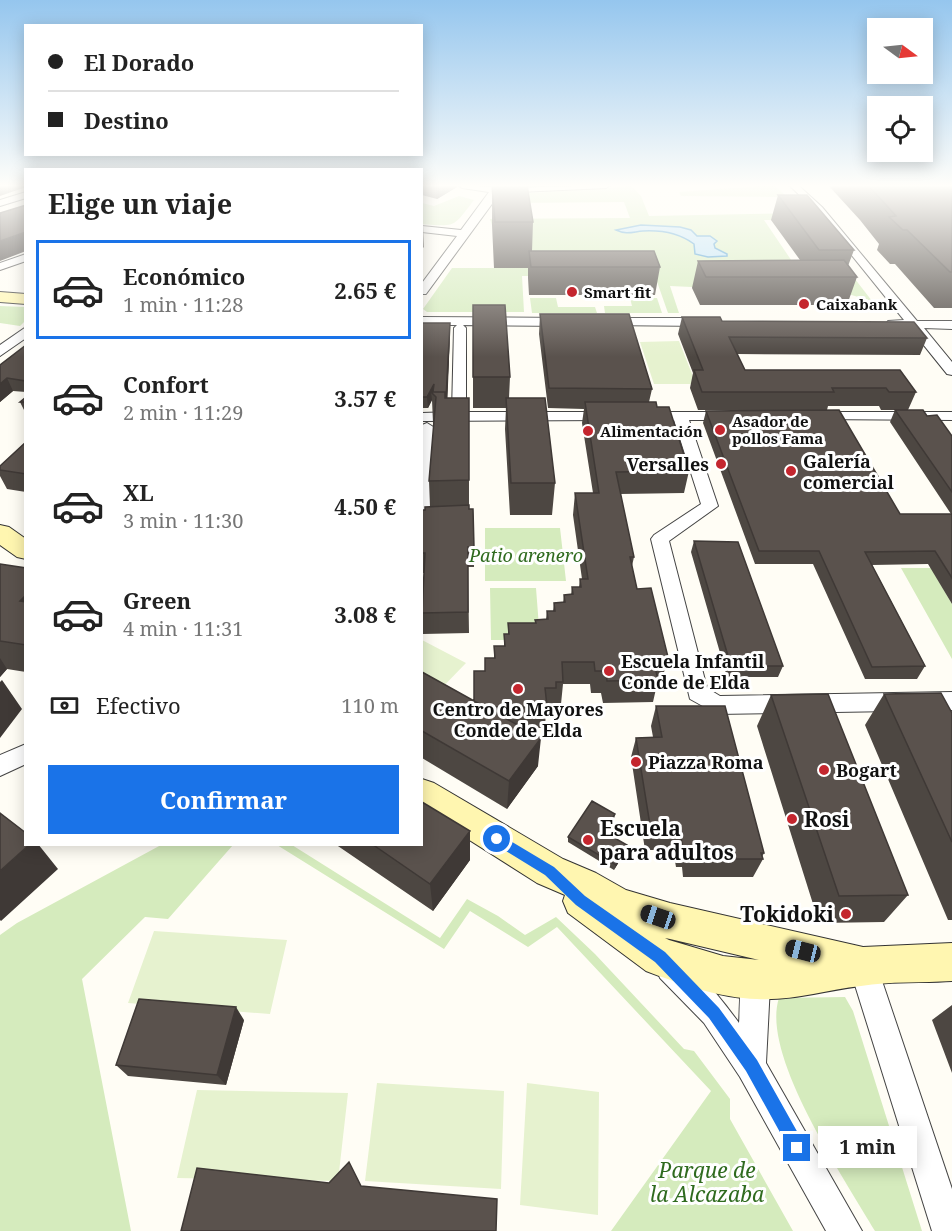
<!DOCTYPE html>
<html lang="es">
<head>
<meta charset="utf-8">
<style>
  :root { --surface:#fff; --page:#f6f6f6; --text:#222; --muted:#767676; --line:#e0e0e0; --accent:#1a73e8 }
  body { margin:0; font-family:"Noto Serif",serif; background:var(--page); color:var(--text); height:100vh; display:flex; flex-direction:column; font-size:22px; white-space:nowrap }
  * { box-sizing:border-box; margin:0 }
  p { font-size:20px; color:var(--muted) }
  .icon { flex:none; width:33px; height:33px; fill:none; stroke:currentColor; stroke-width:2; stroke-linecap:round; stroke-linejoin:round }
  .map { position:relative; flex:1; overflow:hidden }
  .drawer { position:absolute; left:24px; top:168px; width:399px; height:678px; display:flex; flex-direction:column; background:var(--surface); border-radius:0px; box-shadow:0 3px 15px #0003 }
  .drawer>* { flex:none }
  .banner { position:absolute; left:24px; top:24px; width:399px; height:132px; border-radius:0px; box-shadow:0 3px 15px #0003; display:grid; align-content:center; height:132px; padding:0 24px; background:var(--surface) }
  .needle { width:39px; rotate:105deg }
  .controls { position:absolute; left:867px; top:18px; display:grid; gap:12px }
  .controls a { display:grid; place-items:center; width:66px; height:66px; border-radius:0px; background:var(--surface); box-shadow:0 3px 15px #0003; font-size:30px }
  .end { position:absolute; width:27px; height:27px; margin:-14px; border:8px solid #1a73e8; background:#fff; box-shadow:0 0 0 3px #fff }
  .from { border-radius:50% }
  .bubble { position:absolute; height:42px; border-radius:0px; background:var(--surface); box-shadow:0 3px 15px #0003; font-size:20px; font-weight:700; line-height:42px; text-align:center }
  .car { position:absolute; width:18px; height:36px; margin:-18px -9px; border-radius:8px; box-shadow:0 0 4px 2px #0007; background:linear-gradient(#222 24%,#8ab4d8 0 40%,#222 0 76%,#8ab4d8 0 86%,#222 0) }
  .banner b { display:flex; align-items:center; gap:21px; height:57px; font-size:22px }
  .banner b+b { border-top:2px solid var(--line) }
  .banner i { width:15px; height:15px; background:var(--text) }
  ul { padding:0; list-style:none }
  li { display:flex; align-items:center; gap:18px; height:99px; margin:0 12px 9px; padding:0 12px; border:3px solid transparent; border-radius:0px }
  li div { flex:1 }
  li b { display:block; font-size:22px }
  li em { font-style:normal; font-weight:700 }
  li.active { border-color:var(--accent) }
  li>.icon { width:54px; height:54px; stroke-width:1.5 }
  h2 { padding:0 24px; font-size:27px; line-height:72px }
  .pay { display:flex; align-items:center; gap:15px; height:66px; padding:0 24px; font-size:22px }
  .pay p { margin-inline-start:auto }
  .button { display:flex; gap:12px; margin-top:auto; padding:12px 24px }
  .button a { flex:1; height:69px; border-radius:0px; background:var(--accent); color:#fff; font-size:24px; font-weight:700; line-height:69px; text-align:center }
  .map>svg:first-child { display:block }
  .green { fill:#d5ebbd }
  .pitch { fill:#e6f2cf }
  .water { fill:#b9e0f7; stroke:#3f96cf; stroke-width:1.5 }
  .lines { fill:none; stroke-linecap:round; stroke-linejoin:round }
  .street-casing { stroke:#444; stroke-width:2 }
  .secondary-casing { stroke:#333; stroke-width:2 }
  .street { fill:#fff; fill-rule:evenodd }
  .secondary { fill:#fff6b0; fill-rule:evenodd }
  .wall { fill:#4d4742 }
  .shaded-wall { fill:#3f3936 }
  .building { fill:#5a524d; stroke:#3f3936; stroke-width:1.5 }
  .route { fill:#1a73e8 }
  .poi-dot { fill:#c4262e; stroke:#fff; stroke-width:2 }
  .labels { text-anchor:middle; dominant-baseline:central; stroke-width:6; stroke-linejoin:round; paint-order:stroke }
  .far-poi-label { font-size:15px; font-weight:bold; fill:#111; stroke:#fff; text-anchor:start }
  .poi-label { font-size:18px; font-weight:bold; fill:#111; stroke:#fff; text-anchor:start }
  .park-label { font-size:18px; font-style:italic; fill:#2f6b1f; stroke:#fff }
  .near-poi-label { font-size:21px; font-weight:bold; fill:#111; stroke:#fff; text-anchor:start }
  .near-park-label { font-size:21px; font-style:italic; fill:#2f6b1f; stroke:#fff }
</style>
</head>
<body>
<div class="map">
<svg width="952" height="1231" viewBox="0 0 952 1231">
  <rect width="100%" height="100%" fill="#fffdf5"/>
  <path class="green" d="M774,185L787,197L681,196L679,192Z
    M632,186L641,196L649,216L802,213V220H764L804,279H855L872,301L848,294L670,286L679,313H668L655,276H522L524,312H427L423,309L452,268H531L492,225L490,219L630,218L624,202L496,203L503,195Z
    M459,196L474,200C453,227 457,227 422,224V203L434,206Z
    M530,298H556L558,307H595L597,313H532Z
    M630,298H657L662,313H605L604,306H632Z
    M0,306L25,307V321L20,326L0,323Z
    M485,528H560L566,581H485Z
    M901,568H931L952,604V659Z
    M490,588H536L540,640H491Z
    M161,845H233L168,919L145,917L82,979L131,1231H0V935L17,923Z
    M277,845H292L440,938L467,899L498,916L525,935L556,917L595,954L684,1049L694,1051L730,1099V1119L793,1231H611L711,1091L557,927L528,947L470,911L444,949Z
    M845,997L853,1011L922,1231H875C845,1179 760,1055 779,998Z"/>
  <path class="pitch" d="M679,341L696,384H654L640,342Z
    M422,640L466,663L435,695L422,687Z
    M154,931L287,940L270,1014L128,1003Z
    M377,1083L504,1091L501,1189L365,1181Z
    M527,1083L599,1092L598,1215L520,1205Z
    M197,1090L348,1093L338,1181L177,1178Z"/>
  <path class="water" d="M641,225L680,227L691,230L697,236H710L717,241L714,244L715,248L727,254V256L708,257L695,254L694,244C679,233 661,230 643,231C632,232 627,235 616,230Z"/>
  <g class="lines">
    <g class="street-casing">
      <path id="street" d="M458,185L496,187L507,185L506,188L611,185L606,188L500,193L426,294H422V283L457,236L422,232V226L461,230L489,192L462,188Z
        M789,185H798L822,207L917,321H952V329L924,328L952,362V375L947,374L910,328L888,327L886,324L888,321L904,320L816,211Z
        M26,192V198L0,206V200Z
        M26,254V261L0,270V263Z
        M422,317L565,318L571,322L565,326L463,325L466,328V412H610L617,416L610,420L422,421V413L452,412L454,328L457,325H422Z
        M607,318H706L712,322L706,326L603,325L601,322Z
        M26,327V338L0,356V345Z
        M670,412H730L737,416L730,420H689L718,506L669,541L707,688L720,696L952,692V710L717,714L690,699L651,539L654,535L701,504L674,420L665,419L663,416Z
        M817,412H952V420L812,419L810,416L812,413Z
        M427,423L435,428L430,509L428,513L422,514V425Z
        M26,744V764L0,776V755Z
        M863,952L873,956L877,966L952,1189V1231H932L849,966L853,956Z
        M670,954C695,964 723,1001 739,1023C741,1000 736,970 761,960L771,964L775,974L770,985L766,1063L862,1231H826L740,1077L704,1023L660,978L656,968L660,958Z"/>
    </g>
    <g class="secondary-casing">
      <path id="secondary" d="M0,292L26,294V304L0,302Z
        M0,525L9,527L26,539V559L17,557L0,545Z
        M422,779L434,783L563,859L596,873L626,890L670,903L863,947L952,943V981C922,983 890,981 861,986C826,990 792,1001 757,999C720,998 680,984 646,971L568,913L563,901L565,895L537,883L422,810ZM665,938L670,939L759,960L723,956L669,940Z"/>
    </g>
    <use href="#street" class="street"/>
    <use href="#secondary" class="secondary"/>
  </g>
  <path class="wall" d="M422,185H457V187L437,199L422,195Z
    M492,185L533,222L532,251L660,267L655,295H529L528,278V268H494L492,225Z
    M828,185H952V308H934L895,264H890L877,250L879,244L860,220Z
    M778,195L854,250L848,266L857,277L847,305H700L692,288L698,261L800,260L771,220Z
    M473,305L510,377L509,398L555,483L552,515H510L505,429L506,408H473Z
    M540,314L652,389L649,402L657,407L689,471L684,493L620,494L634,557L632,566L637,589L668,657L662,680H658L653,702L603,703L601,693H591L590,684H563L561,704H555L554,710H546L545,728H523L538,766L507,809L422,758V672L474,701L485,671V658H494V646H504V634H508V623H535V620L546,619L547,611H553L554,603H563L564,595H571L572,587H579L580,579H582L573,515L575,493H593L582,423L584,409L548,408L539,334Z
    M682,317L722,321L927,338L920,355L737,354L745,370L916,392L908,410H881L879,406H828L827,410H698L690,388L693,373L678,334Z
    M422,323L450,333L447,398H469V509H473L474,567H468L469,633L423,634L422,613L424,573H422V510H425L430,507L429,481L434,424L433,423L432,400L428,408H422Z
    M26,345V392L13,391L0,402V365Z
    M26,397V414L20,402Z
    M895,410L927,416L952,436V604L928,564L872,565L925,666L917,679H865L813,564H755L703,423L706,411L900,514H951L890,422Z
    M26,442V492L7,489L0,476V466Z
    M694,541L783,666L778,677H727L691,552Z
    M0,564L26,568V672L7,669L0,677Z
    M884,694L952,713V920H948L865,725Z
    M771,695L908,895L884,922L819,923L757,726Z
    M656,706L764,853L762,857L763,859L753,877H683L682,867H676L673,850H645L631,757L636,738L653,737L651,726Z
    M614,819L605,833L626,850L614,870L568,842V837Z
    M470,831V860L433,911L335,844H422Z
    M952,1005V1073L932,1020Z
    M244,1020L226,1085L128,1076L116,1065Z"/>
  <path class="shaded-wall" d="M0,185H26V187L0,196Z
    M436,185H457V187L437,199Z
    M422,202L424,247L422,249Z
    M26,232V251L0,261V241Z
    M450,323V333L447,411L446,400Z
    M7,378L13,391L0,402V384Z
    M434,384V395L431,392L432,400L428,408L427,397Z
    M26,595V611L20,601Z
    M0,658L7,669L0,677Z
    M2,680L22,709L0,738V682Z
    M541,738L538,766L507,809L509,781Z
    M615,814L614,819L603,837L604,832Z
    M470,831V860L433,911L430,884Z
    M30,844H38L58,869L1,921L0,920V871Z
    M627,845L626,850L614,870L616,865Z
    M236,1007L244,1020L226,1085L217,1075Z"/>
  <path class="building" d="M492,185H527L533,222H495Z
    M868,185H952V272H950L907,230H903L889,217L896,216Z
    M778,195H807L854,250H819Z
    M26,205V232L0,241V213Z
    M529,251H654L660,267H531Z
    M844,260L857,277H706L698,261Z
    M473,305H505L510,377H473Z
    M540,314H629L652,389L549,388Z
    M682,317H720L722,321L914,322L927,338L729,337L745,370H900L916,392H889L886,388H832L834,392H702L694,370H703Z
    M422,323H450L446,398H445V392H433L434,384L427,397H422Z
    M26,345V381L7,378L0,384V365Z
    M431,392H445V398H469V480L429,481L436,397Z
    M26,397V402H20Z
    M506,398H545L555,483H511Z
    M585,402H656L657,407H669L689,471L616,472L634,557H630L637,589L651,588L668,657L653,658L658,680L607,681L606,671H595L594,662H562L563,682H556V688H545L547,706L485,707L474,701V671H485V658H495L494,646H505L504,634H509L508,623H536L535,620L548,619L547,611H555L554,603L565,602L564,595L573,594L572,587H581L580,579H588L575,493H599Z
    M839,410L900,514H952V578L935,551L865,552L925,666L872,667L819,551H759L706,411Z
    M895,410H923L927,416L937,415L952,436V492Z
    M26,442V474L0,470V466Z
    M469,505V509H473L474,547H468V612L422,613L425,553H422V536H423H422V510H425V507Z
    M694,541L738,542L783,666H731Z
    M0,564L26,568V595L20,601L26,602V645L0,641Z
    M422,672L541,738L509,781L422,731Z
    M941,693L952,713V842L884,694Z
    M828,694L908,895L839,896L771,695Z
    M656,706H725L764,853H761L763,859H691L689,849H683L680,832L651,831L636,738L662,737Z
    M592,801L615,814L604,832L627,845L616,865L568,837Z
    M422,802L470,831L430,884L372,844H422Z
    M0,813L26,833V844H30L0,871Z
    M139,999L236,1007L217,1075L116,1065Z
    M349,1162L361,1186L497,1199L496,1231H181L197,1168L329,1183Z"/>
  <linearGradient id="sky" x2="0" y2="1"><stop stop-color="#95c6ee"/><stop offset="0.52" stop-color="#fffefa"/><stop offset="1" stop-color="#fffefa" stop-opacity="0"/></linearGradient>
  <rect width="952" height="357" fill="url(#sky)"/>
  <path class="route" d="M497,833L554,867L585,896L665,952L719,1008L757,1060L803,1142L805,1148L803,1154L797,1156L792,1154L746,1071L709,1018L655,962L576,905L545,875L493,843L491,839L493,835Z"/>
  <g class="poi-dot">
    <circle cx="572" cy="292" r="6"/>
    <circle cx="804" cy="304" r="6"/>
    <circle cx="720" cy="430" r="6"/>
    <circle cx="588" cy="431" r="6"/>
    <circle cx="721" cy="464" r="6"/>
    <circle cx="791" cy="471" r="6"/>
    <circle cx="609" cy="671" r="6"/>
    <circle cx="518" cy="689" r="6"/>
    <circle cx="636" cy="762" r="6"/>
    <circle cx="824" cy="770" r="6"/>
    <circle cx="792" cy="819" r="6"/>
    <circle cx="588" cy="840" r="6"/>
    <circle cx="846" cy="914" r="6"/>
  </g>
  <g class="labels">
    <g class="far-poi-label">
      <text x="584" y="292">Smart fit</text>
      <text x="816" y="304">Caixabank</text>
      <text x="732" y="421">Asador de<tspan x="732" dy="17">pollos Fama</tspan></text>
      <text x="600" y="431">Alimentación</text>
    </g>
    <g class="poi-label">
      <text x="803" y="461">Galería<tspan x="803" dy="21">comercial</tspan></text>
      <text x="709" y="464" text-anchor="end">Versalles</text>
      <text x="621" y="661">Escuela Infantil<tspan x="621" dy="21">Conde de Elda</tspan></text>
      <text x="518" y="709" text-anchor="middle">Centro de Mayores<tspan x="518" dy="21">Conde de Elda</tspan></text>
      <text x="648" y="762">Piazza Roma</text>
      <text x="836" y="770">Bogart</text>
    </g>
    <g class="park-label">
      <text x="526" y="555">Patio arenero</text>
    </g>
    <g class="near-poi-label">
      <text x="804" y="819">Rosi</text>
      <text x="600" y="828">Escuela<tspan x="600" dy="24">para adultos</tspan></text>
      <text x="834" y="914" text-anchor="end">Tokidoki</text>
    </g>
    <g class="near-park-label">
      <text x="707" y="1170">Parque de<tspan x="707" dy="24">la Alcazaba</tspan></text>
    </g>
  </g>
</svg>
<div class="controls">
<a><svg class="needle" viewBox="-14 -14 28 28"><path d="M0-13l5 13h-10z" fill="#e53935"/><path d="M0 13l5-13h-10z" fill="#767676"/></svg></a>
<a><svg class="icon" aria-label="locate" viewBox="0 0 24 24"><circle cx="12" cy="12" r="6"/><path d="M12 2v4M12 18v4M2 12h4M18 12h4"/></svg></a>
</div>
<i class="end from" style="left:497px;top:839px"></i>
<i class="end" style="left:797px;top:1148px"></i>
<div class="bubble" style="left:818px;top:1126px;width:99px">1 min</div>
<i class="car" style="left:658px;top:917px;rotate:289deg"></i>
<i class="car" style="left:803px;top:951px;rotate:284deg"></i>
<div class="banner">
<b><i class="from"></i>El Dorado</b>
<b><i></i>Destino</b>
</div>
<section class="drawer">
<h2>Elige un viaje</h2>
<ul>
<li class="active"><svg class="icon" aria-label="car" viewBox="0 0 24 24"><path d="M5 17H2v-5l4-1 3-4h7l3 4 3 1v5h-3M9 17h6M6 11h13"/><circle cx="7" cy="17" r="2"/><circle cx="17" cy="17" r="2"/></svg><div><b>Económico</b><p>1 min · 11:28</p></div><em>2.65 €</em></li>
<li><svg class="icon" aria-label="car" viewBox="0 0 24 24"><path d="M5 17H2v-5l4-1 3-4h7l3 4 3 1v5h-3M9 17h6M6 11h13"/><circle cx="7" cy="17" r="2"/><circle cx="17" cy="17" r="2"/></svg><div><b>Confort</b><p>2 min · 11:29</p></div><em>3.57 €</em></li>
<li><svg class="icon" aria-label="car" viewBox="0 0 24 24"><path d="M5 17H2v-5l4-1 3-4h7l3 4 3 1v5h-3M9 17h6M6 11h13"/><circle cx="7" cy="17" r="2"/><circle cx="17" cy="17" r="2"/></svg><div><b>XL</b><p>3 min · 11:30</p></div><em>4.50 €</em></li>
<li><svg class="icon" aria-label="car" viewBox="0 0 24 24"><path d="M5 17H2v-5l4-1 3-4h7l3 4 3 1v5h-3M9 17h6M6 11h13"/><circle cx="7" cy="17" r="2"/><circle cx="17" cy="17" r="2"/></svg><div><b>Green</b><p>4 min · 11:31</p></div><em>3.08 €</em></li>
</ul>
<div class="pay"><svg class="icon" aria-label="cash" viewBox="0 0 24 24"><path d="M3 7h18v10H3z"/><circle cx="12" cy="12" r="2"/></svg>Efectivo<p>110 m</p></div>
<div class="button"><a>Confirmar</a></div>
</section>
</div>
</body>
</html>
